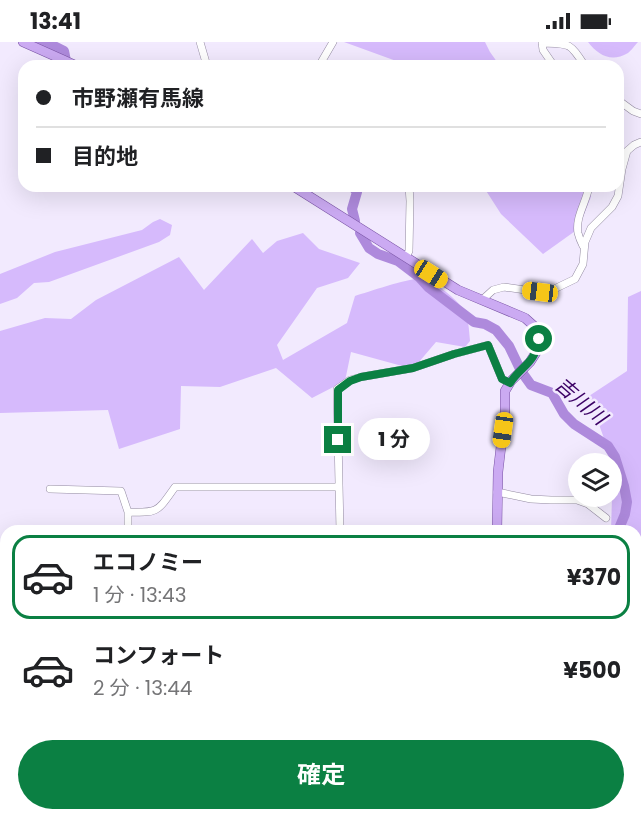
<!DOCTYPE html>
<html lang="ja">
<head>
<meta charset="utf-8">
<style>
  :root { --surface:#fff; --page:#f6f6f6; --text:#202124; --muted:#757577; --line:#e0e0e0; --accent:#0b8043 }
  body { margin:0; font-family:Poppins,"Noto Sans JP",sans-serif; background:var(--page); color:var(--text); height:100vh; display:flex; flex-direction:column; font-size:22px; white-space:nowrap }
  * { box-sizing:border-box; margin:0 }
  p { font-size:20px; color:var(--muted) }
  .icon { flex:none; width:33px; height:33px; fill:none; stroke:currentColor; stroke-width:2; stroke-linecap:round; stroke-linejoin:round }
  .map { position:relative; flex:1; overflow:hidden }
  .drawer { position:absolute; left:0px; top:483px; width:642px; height:296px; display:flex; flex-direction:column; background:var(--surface); border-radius:18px 18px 0 0; box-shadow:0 6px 24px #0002 }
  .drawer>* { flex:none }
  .hud { position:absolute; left:18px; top:18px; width:606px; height:132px; border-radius:18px; box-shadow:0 6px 24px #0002; display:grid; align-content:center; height:132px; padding:0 18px; background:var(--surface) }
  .controls { position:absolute; left:568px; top:411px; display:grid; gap:12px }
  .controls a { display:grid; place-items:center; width:54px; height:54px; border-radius:50%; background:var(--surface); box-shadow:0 6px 24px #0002; font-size:30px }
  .end { position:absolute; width:27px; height:27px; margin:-14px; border:8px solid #0b8043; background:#fff; box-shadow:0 0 0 3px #fff }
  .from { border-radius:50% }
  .bubble { position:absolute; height:42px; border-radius:21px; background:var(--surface); box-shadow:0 6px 24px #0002; font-size:20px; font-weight:700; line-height:42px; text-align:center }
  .car { position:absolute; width:18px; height:36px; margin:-18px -9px; border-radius:8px; box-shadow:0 0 4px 2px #0007; background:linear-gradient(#f5c518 24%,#345 0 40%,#f5c518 0 76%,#345 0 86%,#f5c518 0) }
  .hud b { display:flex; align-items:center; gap:21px; height:57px; font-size:22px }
  .hud b+b { border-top:2px solid var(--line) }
  .hud i { width:15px; height:15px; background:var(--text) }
  ul { padding:10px 0 0; list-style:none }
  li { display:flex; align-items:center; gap:18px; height:84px; margin:0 12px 9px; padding:0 6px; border:3px solid transparent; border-radius:18px }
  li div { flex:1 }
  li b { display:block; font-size:22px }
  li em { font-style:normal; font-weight:700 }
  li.selected { border-color:var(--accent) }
  li>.icon { width:54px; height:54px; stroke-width:1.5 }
  .button { display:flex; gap:12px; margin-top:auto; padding:12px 18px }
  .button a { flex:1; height:69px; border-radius:36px; background:var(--accent); color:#fff; font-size:24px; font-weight:700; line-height:69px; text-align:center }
  .status { display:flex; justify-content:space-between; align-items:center; height:42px; padding:0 30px; background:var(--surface); direction:ltr }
  .status svg { height:16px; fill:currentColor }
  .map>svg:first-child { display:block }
  .green { fill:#d6bafc }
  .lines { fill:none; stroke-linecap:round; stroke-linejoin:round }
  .river { stroke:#ae8adc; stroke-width:10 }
  .minor-casing { stroke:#938aa1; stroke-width:8 }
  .major-casing { stroke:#7852a3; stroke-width:10 }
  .minor { stroke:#fff; stroke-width:7 }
  .major { stroke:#cbaaf2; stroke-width:9 }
  .route { stroke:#0b8043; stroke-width:8 }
  .labels { text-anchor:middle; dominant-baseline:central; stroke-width:5; stroke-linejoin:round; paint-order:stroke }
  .water-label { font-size:20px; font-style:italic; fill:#3b0065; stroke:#f2eafe }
</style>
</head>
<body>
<div class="status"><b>13:41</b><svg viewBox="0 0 49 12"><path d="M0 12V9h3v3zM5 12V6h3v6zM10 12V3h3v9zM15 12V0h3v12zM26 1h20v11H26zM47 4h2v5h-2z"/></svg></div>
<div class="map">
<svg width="641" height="778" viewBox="0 0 641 778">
  <rect width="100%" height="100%" fill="#f2eafe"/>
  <path class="green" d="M344,0H485L490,10L500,24H410Z
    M588,0H638C635,3 631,9 628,11C611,21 598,13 588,0Z
    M483,144H590L591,155L578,187L543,212L501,172Z
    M160,177L172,183L170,193L159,200L49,240L34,241L17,256L0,262V232L55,210L142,188L153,180Z
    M303,191L319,207L360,221L348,236L317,246L277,303L283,318L347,281L355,254C369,250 410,235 423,237C435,239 461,260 466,272C469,281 469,290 470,299L465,305L436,300L413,327L351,310L345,339L312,356L276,326L220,345L181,344L180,387L119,407L108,368L0,371V289L45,276L71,277L96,258L179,215L204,248L252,197L263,211L277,199Z
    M641,249V778H620V773L636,772V489H611L613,422L589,354L627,329L628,255Z
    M6,500V620L0,619V503Z
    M0,696L6,699V737L0,733Z"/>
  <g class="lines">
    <path class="river" d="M35,0L52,3L64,9L67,24
      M352,144L357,150L352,167L355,179
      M360,191L369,206L378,212L398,219L419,235L428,245L474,280L485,282L496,288L509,304L521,329L531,343L552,351L564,372L574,382L608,404L615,415L624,444L627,460L625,472L618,489
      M636,646L641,652
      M636,679L641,675
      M604,772L608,778"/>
    <g class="minor-casing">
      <path id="minor" d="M200,0L207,24
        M542,0L543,8L554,24
        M542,1C571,2 569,0 585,24
        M319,24L333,0
        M618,58L633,69L641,72
        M583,204C581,200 579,195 578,191C575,175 587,159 589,144
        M406,215L409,209L410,159L409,144
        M482,258L493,248L504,245L546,251L575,237L583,222L585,200L591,186L612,165L618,154L622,127L627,109L634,103L641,100
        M50,447L121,449L128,470V489
        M497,450L531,457L551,458H577L588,462L606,476
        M128,470C159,471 157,470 175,445H339
        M340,489L337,347L350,338L361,335L413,326L454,312L488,303L502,337L510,341
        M0,686H6
        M219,772L227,778
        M339,772V778"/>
    </g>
    <g class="major-casing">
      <path id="major" d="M23,0L77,24
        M293,144L458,248L525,276L534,284L539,297L537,309L530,320L511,339L505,349V370L498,430L497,489
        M504,772L506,778"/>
    </g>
    <use href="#minor" class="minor"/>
    <use href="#major" class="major"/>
  </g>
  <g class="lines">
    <path class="route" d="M338,398V348L350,339L361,335L413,326L454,312L488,303L502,337L510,341C522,323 535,322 539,297"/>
  </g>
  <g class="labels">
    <g class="water-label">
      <text transform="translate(581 359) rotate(41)">吉川川</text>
    </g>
  </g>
</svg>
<div class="controls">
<a><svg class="icon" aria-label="layers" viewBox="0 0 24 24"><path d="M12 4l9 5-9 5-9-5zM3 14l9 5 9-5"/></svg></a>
</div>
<i class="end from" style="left:539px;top:297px"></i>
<i class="end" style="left:338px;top:398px"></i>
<div class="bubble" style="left:358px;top:376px;width:72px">1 分</div>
<i class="car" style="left:431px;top:232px;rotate:122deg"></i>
<i class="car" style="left:540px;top:250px;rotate:277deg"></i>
<i class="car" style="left:503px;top:388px;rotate:188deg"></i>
<div class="hud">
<b><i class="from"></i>市野瀬有馬線</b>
<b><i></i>目的地</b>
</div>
<section class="drawer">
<ul>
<li class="selected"><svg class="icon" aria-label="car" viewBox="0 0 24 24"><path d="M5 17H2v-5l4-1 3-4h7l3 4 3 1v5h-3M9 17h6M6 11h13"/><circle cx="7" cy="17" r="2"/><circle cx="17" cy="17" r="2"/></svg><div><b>エコノミー</b><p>1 分 · 13:43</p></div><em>¥370</em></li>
<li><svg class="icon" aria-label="car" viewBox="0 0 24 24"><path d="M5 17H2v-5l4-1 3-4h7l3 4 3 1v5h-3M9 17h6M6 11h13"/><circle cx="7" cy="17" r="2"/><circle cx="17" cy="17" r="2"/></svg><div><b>コンフォート</b><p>2 分 · 13:44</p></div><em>¥500</em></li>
</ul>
<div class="button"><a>確定</a></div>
</section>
</div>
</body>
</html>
